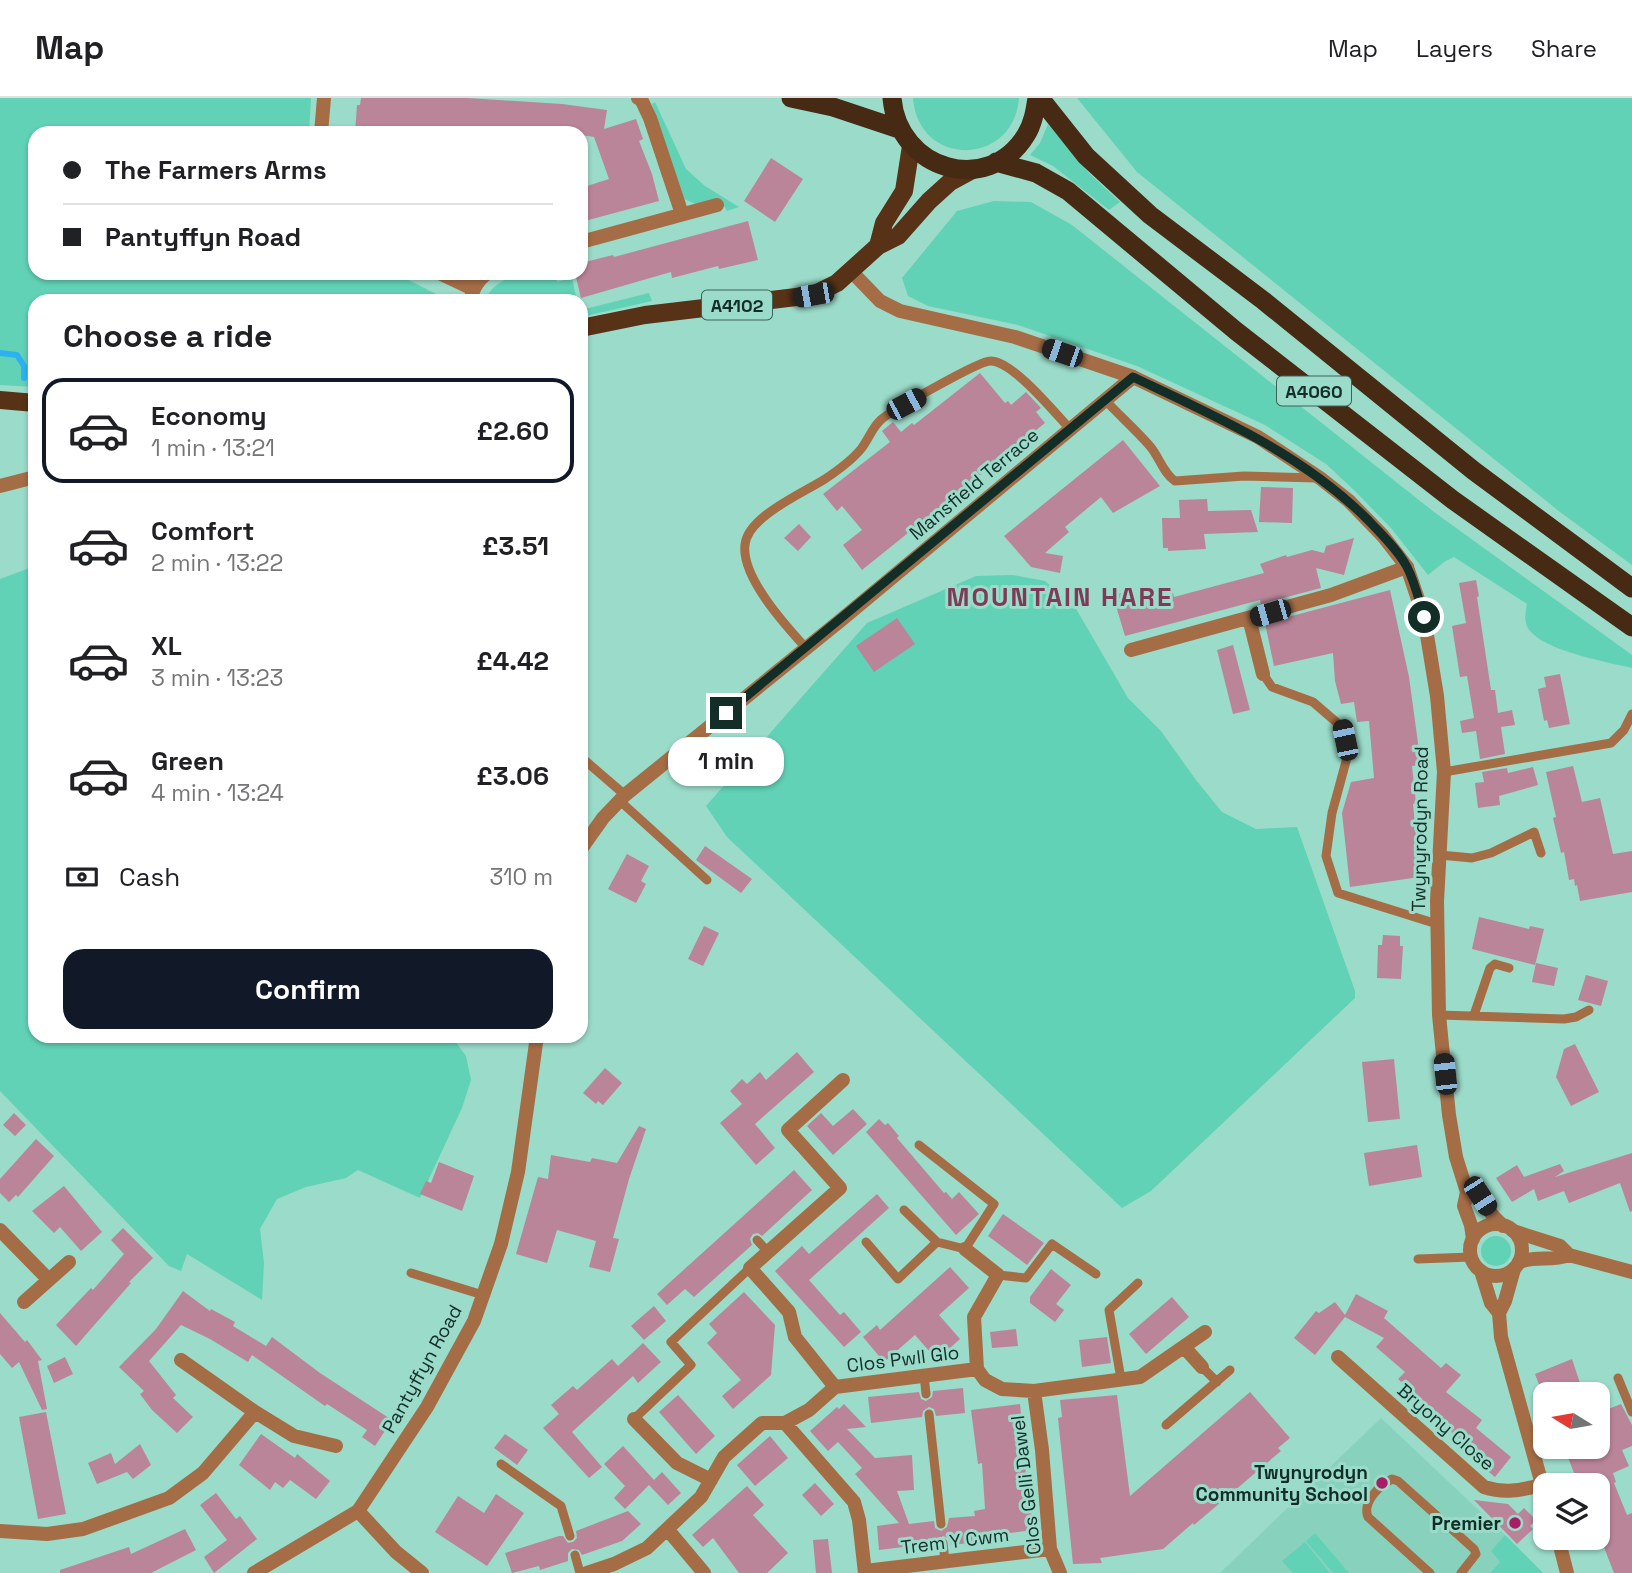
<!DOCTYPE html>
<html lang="en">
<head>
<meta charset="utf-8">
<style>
  :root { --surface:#fff; --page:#f6f6f6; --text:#202124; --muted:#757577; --line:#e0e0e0; --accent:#111827 }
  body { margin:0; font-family:"Space Grotesk",sans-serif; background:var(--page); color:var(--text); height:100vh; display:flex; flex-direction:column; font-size:26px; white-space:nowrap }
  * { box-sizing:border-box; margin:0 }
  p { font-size:23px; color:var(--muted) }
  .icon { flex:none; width:38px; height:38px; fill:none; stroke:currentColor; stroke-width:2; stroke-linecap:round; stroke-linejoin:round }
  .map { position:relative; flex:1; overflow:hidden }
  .drawer { position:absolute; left:28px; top:196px; width:560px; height:749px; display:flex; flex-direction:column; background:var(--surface); border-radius:21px; box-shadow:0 2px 5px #0004 }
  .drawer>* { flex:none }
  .top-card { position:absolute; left:28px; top:28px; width:560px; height:154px; border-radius:21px; box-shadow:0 2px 5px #0004; display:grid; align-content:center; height:154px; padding:0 35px; background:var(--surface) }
  .needle { width:46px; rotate:281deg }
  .fabs { position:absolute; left:1533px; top:1284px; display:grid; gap:14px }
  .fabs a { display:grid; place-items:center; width:77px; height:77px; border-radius:14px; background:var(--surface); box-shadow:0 2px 5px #0004; font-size:35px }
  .end { position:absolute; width:32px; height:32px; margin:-16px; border:9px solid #132e27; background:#fff; box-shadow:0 0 0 4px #fff }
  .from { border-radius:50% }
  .bubble { position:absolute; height:49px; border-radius:21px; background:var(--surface); box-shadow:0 2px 5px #0004; font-size:23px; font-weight:700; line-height:49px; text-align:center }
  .car { position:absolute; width:21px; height:42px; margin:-21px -10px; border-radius:9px; box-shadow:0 0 5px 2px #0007; background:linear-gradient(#222 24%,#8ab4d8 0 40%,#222 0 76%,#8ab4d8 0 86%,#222 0) }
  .top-card b { display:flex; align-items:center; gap:24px; height:66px; font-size:26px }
  .top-card b+b { border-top:2px solid var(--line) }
  .top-card i { width:18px; height:18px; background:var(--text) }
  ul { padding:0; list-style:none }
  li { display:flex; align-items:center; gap:21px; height:105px; margin:0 14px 10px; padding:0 21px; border:4px solid transparent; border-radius:21px }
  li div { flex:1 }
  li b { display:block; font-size:26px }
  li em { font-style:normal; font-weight:700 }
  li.active { border-color:var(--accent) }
  li>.icon { width:63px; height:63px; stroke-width:1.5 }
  h2 { padding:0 35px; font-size:32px; line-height:84px }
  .pay { display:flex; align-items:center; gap:18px; height:77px; padding:0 35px; font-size:26px }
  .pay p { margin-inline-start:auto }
  .cta { display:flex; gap:14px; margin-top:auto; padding:14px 35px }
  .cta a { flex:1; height:80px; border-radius:21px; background:var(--accent); color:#fff; font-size:28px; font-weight:700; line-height:80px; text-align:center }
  header { display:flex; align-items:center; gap:42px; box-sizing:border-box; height:98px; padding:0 35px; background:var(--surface); border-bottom:2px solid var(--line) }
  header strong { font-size:33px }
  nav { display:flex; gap:38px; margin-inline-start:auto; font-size:24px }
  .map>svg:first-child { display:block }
  .built { fill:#88d2bd }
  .green { fill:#61d2b6 }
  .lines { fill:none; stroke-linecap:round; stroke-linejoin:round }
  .stream { stroke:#2eb2ef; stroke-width:6 }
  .building { fill:#ba8599 }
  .service { stroke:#a56d46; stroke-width:9 }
  .minor { stroke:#a56d46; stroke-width:14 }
  .tertiary { stroke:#a56d46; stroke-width:14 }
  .primary { stroke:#573216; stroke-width:18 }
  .trunk { stroke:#462a14; stroke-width:19 }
  .route { stroke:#132e27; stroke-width:9 }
  .poi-dot { fill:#a71e66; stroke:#9bdbc9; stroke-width:2.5 }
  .labels { text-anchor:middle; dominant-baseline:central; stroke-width:6; stroke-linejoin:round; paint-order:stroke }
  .shield { fill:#9bdbc9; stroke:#3c6258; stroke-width:2 }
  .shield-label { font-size:18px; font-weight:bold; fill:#132e27 }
  .street-label { font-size:19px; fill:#132e27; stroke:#9bdbc9 }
  .poi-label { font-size:19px; font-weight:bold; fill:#132e27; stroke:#9bdbc9; text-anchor:end }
  .district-label { font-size:26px; font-weight:bold; letter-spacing:2px; fill:#7e3a58; stroke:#9bdbc9 }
</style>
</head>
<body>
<header>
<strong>Map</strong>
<nav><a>Map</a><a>Layers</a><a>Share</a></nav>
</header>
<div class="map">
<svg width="1632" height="1475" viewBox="0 0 1632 1475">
  <rect width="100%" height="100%" fill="#9bdbc9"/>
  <path class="built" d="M1381,1320L1505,1437L1543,1475H1220Z"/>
  <path class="green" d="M0,0H311L309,35H35V175H395L438,197L443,203H35V289L0,287Z
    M913,0H1019C1014,69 918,70 913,0Z
    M1077,0H1632V467L1560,414L1137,74Z
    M655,4L686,71L705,88L739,109L727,113L720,101L698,107L684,101L652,6Z
    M1048,26L1089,75L1120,104L1109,112L1053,68L1030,57L1040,45Z
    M994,103L1031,104L1072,127L1434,414L1632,557V570C1606,564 1552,554 1533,536C1523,528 1525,516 1527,506L1454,459L1444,464L1428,477L1391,430L1356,394L1326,366L1265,327L1137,268L1018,227L928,208L908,198L902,180L957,113Z
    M524,175H554L557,184L572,180L577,203H485C492,185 507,180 524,175Z
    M649,195L652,203L581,219V212Z
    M35,468V938H454L455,943L466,958L471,982L462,1010L420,1100L358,1072L346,1080L306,1089L277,1101L260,1131L264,1165L262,1202L187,1156L181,1173L169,1168L0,993V481Z
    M1013,477L1045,483L1075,509L1128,600L1161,633L1196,682L1222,714L1256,731L1297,729L1355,893V900L1151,1093L1122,1110L727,739L706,708L867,525L976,478Z
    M1481 1153a15 15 0 1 1 30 0a15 15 0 1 1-30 0Z
    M1315,1435L1349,1475H1333L1306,1443Z
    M1505,1437L1543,1475H1490L1500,1464L1491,1453Z
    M1305,1444L1330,1475H1293L1282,1463Z"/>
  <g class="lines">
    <path class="stream" d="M0,255L17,257L24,268V280"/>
  </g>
  <path class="building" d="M361,0H467L562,6L607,12L604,31L636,21L643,41L639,43L652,76L659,103L581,124V90L609,81L594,39L581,37V35L508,32V35H355L357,7H360Z
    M771,60L803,81L775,124L744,103Z
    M748,123L758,162L719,171L718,168L672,180L671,174L581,200L575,175H581V165L613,157L614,159Z
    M980,275L1005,305L1008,303L1011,307L1026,294L1041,310L1036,314L1045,325L862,472L843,447L862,432L842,408L837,413L823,396L890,344L882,333L893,324L901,334L912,325L914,327Z
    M1123,342L1160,388L1113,415L1101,399L1065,429L1069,434L1045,455L1063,458L1060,475L1031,469L1004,438Z
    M1261,389L1293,390L1292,425L1259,424Z
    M1207,401L1208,413L1251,412L1258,434L1204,436L1206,451L1168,453V450H1163L1162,420H1180L1179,402Z
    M799,426L811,439L798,453L784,440Z
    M1354,440L1344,477L1316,470L1321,490L1261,506L1260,502L1125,538L1113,498L1132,491L1137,504L1173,495L1174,499L1264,475L1260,466L1286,457L1287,459L1312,452L1324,455L1326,448Z
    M1476,482L1479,498L1477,499L1491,592H1495L1498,615L1512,612L1515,627L1501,629L1505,656L1480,661L1476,633L1462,635L1460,623L1474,620L1467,578L1460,579L1452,528L1466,525L1459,485Z
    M1390,492L1409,579L1421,667L1412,668L1416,705L1413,706L1420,779L1350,789L1342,715L1351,684L1374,680L1369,623L1357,624L1354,604L1341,606L1335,583L1333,555L1274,568L1265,525Z
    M897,520L915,546L874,574L856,548Z
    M1233,547L1250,612L1233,616L1217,552Z
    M1560,576L1570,626L1549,630L1547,622L1544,623L1538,591L1546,589L1544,579Z
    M1573,668L1582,704L1600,700L1613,756L1632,753V794L1580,803L1577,787L1575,788L1574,781L1569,782L1564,754L1561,755L1553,720L1556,719L1546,674Z
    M1533,669L1538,687L1499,698L1500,707L1478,710L1475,685L1484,684L1482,674L1507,670L1508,675Z
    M705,748L752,781L741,795L696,762Z
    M627,756L649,768L641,783L646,786L636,805L608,791Z
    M1479,819L1529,831L1530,828L1544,831L1535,867L1472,851Z
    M704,828L719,835L703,868L688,861Z
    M1383,837L1400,838V848H1403L1401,881L1377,880L1378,847H1382Z
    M1536,865L1558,870L1554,888L1532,884Z
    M1586,877L1608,883L1601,908L1578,902Z
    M1575,946L1599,994L1571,1008L1556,979L1564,951Z
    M797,954L814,974L755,1026L775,1050L756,1067L720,1025L742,1006L730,993L742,981L747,986L760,974L766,982Z
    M1394,961L1400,1021L1368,1024L1362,964Z
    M605,970L622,985L603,1007L598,1003L596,1006L583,995Z
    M853,1011L867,1026L833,1057L807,1028L821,1015L833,1028Z
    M14,1015L26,1027L15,1038L3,1027Z
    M879,1021L885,1027L888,1025L899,1038L897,1040L944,1095L946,1094L952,1101L959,1094L979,1116L956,1137L866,1034Z
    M639,1028L646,1031L629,1081L613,1140L619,1141L610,1174L589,1169L596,1143L557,1132L547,1165L516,1156L538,1079L548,1081L551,1057L590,1064L592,1060L617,1065Z
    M36,1041L54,1058L18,1099L16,1097L9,1104L0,1095V1081Z
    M1417,1047L1422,1079L1369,1088L1364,1055Z
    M1632,1055V1113L1630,1114L1620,1085L1569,1105L1564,1093L1538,1103L1534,1091L1512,1104L1496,1080L1517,1067L1524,1079L1560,1066L1564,1073L1555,1079Z
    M439,1064L474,1078L462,1113L420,1096L426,1083L431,1085Z
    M794,1072L812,1092L762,1138L758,1135L753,1136L750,1141L752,1147L694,1199L685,1191L667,1207L657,1196Z
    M64,1088L102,1134L81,1153L60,1129L54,1135L32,1113Z
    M877,1096L889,1110L809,1182L840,1217L844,1214L861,1234L844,1249L775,1173L802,1148L809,1156Z
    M1003,1116L1044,1145L1027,1167L988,1138Z
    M123,1130L153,1160L129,1184L131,1185L76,1248L56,1227L91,1190L93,1192L124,1156L111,1142Z
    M950,1169L969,1190L939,1217L960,1241L937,1262L915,1237L884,1264L863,1239L877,1227L880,1232Z
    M1051,1171L1071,1187L1056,1206L1064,1212L1055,1224L1030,1205V1199Z
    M183,1193L210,1213L211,1211L235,1224L233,1228L266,1248L272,1239L320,1275L392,1322L375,1348L362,1339L367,1332L327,1306L325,1308L252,1257L248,1264L210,1241L181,1227L149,1263L176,1297L173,1300L193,1319L177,1335L152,1312L140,1296L144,1293L119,1269L156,1231Z
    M744,1194L775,1227L771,1277L733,1311L722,1298L741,1282L707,1245L717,1235L709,1226Z
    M1356,1196L1388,1213L1384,1220L1441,1270L1446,1265L1461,1277L1446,1294L1482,1322L1476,1330L1511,1359L1495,1379L1466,1355L1471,1350L1435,1321L1439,1316L1398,1281L1405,1274L1376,1249L1384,1240L1345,1219L1315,1257L1294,1240L1316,1213L1319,1215L1335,1204L1345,1217Z
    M1172,1199L1189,1219L1146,1256L1129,1236Z
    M654,1208L666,1223L644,1242L631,1228Z
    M0,1215L25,1244L27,1242L42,1262L38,1263L47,1311L42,1312L19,1264L12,1270L0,1256Z
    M1016,1231L1018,1248L992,1250L990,1234Z
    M1107,1239L1111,1265L1082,1269L1079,1242Z
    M643,1245L661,1264L638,1285L633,1278L572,1334L602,1369L589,1380L543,1330L559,1316L551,1307L573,1288L577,1292L612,1261L618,1268Z
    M65,1259L73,1276L54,1285L47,1268Z
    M1572,1261L1584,1297H1543L1535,1276Z
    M963,1290L965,1315L936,1318L934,1311L929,1309L923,1313L922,1319L871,1325L868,1299L919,1294L921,1301L926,1303L932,1299L933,1293Z
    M1250,1294L1290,1340L1278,1350L1281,1353L1194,1427L1193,1425L1163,1451L1100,1460L1102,1465L1073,1466L1058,1320L1062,1319L1060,1302L1117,1297L1130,1398Z
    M678,1297L715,1338L696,1356L659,1314Z
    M844,1306L866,1329L847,1331L875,1360L912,1357L914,1392L897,1393L909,1426L934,1423L935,1430L941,1433L947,1429L949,1420L975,1418L974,1413L985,1411L982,1365L978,1366L971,1312L1020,1306L1022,1326H1020L1033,1432L1003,1436V1445L984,1446V1443L952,1447L948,1440L943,1438L937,1442L936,1448L920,1450L919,1447L879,1452L877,1428L899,1425L855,1376L862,1370L838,1344L828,1353L810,1333L837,1309L839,1311Z
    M1621,1306L1632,1327V1348L1622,1352L1629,1368L1613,1375L1616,1384L1614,1385L1627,1417L1632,1415V1475H1614L1598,1434V1388H1579L1564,1349H1598V1315Z
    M46,1314L66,1416L38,1421L19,1319Z
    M261,1336L295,1360L297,1356L330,1383L316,1401L290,1382L283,1390L275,1384L270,1392L239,1367Z
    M505,1336L528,1352L517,1367L494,1350Z
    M770,1338L788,1360L755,1388L737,1367Z
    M140,1346L151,1367L133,1381L127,1374L97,1386L88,1365L111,1355L115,1366Z
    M623,1348L654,1382L662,1374L681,1395L668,1407L649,1387L625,1411L614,1400L625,1388L604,1366Z
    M815,1385L834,1406L821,1418L802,1397Z
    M747,1388L764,1407L753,1417L788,1455L767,1475H739L713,1440L703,1449L692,1437Z
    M216,1395L236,1421L240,1418L257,1441L214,1475L204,1459L227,1442L200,1407Z
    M496,1396L524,1415L487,1468L435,1434L458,1398L484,1415Z
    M1474,1402L1508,1406L1518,1416L1524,1410L1536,1422L1530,1428L1533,1431L1517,1446Z
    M628,1413L641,1426L622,1443L582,1457L579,1452L572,1451L568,1455V1463L540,1472L539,1468L512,1475L505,1455L559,1438H563L568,1445L573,1444L577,1440L576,1433Z
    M185,1431L196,1452L151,1475H60V1472L129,1449L131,1456Z
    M828,1441L832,1475H816L813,1442Z"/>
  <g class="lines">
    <path class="service" d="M1105,302C1119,317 1135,331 1149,347C1159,358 1163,375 1175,383L1244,378L1316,380
      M806,550C786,528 741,479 745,447C747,419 803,395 825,381C837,373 852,362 861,351C869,341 873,327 883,320C895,311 979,263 990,263C1012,262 1055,315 1070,331
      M1263,576L1272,589L1313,604L1342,629L1348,656L1332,715L1326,758L1338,795L1437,826
      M581,659L625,697
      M1444,674L1611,645L1624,632L1632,616
      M620,703L707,782
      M1440,757L1472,760L1491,755L1534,734L1541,755
      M1439,917L1564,921L1576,919L1589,912
      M1474,917L1490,870L1495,866L1509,870
      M904,1112L937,1144
      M757,1142L768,1154
      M866,1144L898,1181L937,1144L965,1151L994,1106L919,1047
      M1418,1161L1471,1159
      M411,1175L483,1197
      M998,1177L1026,1180L1052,1146L1096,1176
      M1202,1269L1217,1284
      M924,1277L926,1296
      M1618,1280L1632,1314
      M1121,1281L1109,1212L1138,1185
      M929,1316L941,1426
      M634,1321L691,1267L671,1244L750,1170
      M1166,1327L1230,1272
      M501,1366L561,1408L570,1438
      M943,1445L945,1464
      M575,1457L580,1475
      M1430,1475L1368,1419C1362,1404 1379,1388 1392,1381L1398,1383L1474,1451L1476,1456L1461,1475"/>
    <path class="minor" d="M638,0L641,1L650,20L682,116
      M321,35L324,0
      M581,144L717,107
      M439,175L473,191
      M470,203C473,191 477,183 487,175
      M0,388L35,379
      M1249,520L1263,576
      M1131,552L1331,497L1407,469
      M581,751L603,720L625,697L841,522L1133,279
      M0,1132L49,1182
      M1513,1133L1560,1148L1569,1157L1632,1174
      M965,1151L998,1177L974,1219L977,1271
      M1519,1164C1538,1157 1550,1164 1569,1157
      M24,1204L69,1164
      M1184,1249L1202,1269
      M1338,1259L1484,1389C1505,1396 1521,1392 1543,1387
      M977,1271L985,1282L1002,1291L1034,1293L1140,1279L1205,1234
      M835,1289L795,1239L789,1214L750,1170L840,1090L788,1032L843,982
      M835,1289L977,1271
      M1034,1293L1042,1352L1050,1451L1060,1475
      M255,1314L294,1338L336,1348
      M634,1321L677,1365L711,1382
      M785,1325L854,1404L859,1422L865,1475
      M358,1413L396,1454L422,1475
      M668,1432L704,1475
      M0,1433L47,1436L83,1431L169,1400L203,1375L255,1314L181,1262
      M865,1473L1050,1451
      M254,1475L358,1413L427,1309L474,1223L501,1146L518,1074L537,938
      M587,1475L614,1466L647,1450L701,1399L724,1359L762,1325H785L809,1312L835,1289"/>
    <path class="tertiary" d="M850,172L880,203L900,213L1015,239L1133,279L1258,339L1320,380L1349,403L1383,438L1407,469L1424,519L1437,598L1444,674L1437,803L1439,917L1449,1017L1456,1059L1467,1094L1464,1108L1471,1127L1473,1141
      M1467,1094L1480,1098L1493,1118L1503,1128
      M1470 1152a26 26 0 1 1 52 0a26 26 0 1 1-52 0Z
      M1481,1173L1491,1205L1499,1215L1501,1239L1545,1397
      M1499,1215L1505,1203L1514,1171
      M1558,1440L1567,1475"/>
    <path class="primary" d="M878,148L884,125L904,93L911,48
      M581,230L645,217L813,197L837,185L878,148L898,138L929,103L950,84L974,71
      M0,302L35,305"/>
    <path class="trunk" d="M791,0L833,9L899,31
      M892,0C898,72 988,99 1026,37C1033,26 1035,13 1037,0
      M1040,0L1086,58L1150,117L1264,203L1474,373L1632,490
      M996,64L1036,75L1068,93L1236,233L1453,402L1632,529"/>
  </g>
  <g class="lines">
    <path class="route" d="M726,615L1133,279C1217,319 1303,356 1369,423C1382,437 1398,452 1407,469C1415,484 1419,503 1424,519"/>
  </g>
  <g class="poi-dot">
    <circle cx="1382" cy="1385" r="7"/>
    <circle cx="1515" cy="1425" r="7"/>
  </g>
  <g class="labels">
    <g class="shield">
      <rect x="702" y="192.5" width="70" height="29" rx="5"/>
      <rect x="1277" y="278.5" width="74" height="29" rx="5"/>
    </g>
    <g class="shield-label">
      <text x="737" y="207">A4102</text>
      <text x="1314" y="293">A4060</text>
    </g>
    <g class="street-label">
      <text transform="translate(974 386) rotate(-40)">Mansfield Terrace</text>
      <text transform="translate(1420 731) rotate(-89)">Twynyrodyn Road</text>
      <text transform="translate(903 1261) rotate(-7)">Clos Pwll Glo</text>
      <text transform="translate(422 1271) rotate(-61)">Pantyffyn Road</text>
      <text transform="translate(1446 1329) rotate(41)">Bryony Close</text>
      <text transform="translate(1026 1387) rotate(-97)">Clos Gelli Dawel</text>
      <text transform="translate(955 1443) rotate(-7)">Trem Y Cwm</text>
    </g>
    <g class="poi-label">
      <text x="1368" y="1374">Twynyrodyn<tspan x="1368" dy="22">Community School</tspan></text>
      <text x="1501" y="1425">Premier</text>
    </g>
    <g class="district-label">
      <text x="1060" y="499">MOUNTAIN HARE</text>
    </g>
  </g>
</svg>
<div class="fabs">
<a><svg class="needle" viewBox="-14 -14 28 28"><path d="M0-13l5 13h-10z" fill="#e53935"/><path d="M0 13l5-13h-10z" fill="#757577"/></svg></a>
<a><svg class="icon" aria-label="layers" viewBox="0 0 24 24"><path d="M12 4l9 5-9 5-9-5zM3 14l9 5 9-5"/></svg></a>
</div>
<i class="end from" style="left:1424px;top:519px"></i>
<i class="end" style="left:726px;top:615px"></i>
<div class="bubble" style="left:668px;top:639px;width:116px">1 min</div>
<i class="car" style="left:813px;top:197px;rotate:260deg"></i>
<i class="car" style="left:1062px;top:255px;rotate:289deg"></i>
<i class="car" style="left:906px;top:306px;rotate:62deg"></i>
<i class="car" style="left:1270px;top:515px;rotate:254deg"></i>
<i class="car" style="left:1345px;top:642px;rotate:348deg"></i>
<i class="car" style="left:1445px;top:976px;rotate:354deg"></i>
<i class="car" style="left:1480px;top:1098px;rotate:147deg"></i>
<div class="top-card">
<b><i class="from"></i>The Farmers Arms</b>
<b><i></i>Pantyffyn Road</b>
</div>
<section class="drawer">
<h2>Choose a ride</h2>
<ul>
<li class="active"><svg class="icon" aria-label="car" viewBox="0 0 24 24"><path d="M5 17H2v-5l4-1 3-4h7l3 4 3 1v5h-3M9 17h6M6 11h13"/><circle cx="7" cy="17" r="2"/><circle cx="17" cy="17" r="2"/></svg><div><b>Economy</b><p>1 min · 13:21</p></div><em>£2.60</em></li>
<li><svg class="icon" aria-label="car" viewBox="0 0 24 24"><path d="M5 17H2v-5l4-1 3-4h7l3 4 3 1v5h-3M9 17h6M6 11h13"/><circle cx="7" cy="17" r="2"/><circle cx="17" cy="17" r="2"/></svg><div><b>Comfort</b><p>2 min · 13:22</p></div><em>£3.51</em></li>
<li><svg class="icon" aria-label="car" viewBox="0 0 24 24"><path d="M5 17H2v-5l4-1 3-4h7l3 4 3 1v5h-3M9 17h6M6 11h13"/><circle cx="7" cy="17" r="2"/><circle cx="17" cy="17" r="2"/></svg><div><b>XL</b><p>3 min · 13:23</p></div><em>£4.42</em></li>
<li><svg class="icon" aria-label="car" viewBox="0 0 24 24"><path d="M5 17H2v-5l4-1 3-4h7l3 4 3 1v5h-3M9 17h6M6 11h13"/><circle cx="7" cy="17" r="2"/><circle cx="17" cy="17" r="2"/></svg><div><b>Green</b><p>4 min · 13:24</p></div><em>£3.06</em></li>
</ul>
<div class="pay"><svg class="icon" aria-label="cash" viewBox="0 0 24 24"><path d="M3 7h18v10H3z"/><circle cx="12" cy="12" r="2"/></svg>Cash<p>310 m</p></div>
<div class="cta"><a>Confirm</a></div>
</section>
</div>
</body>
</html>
